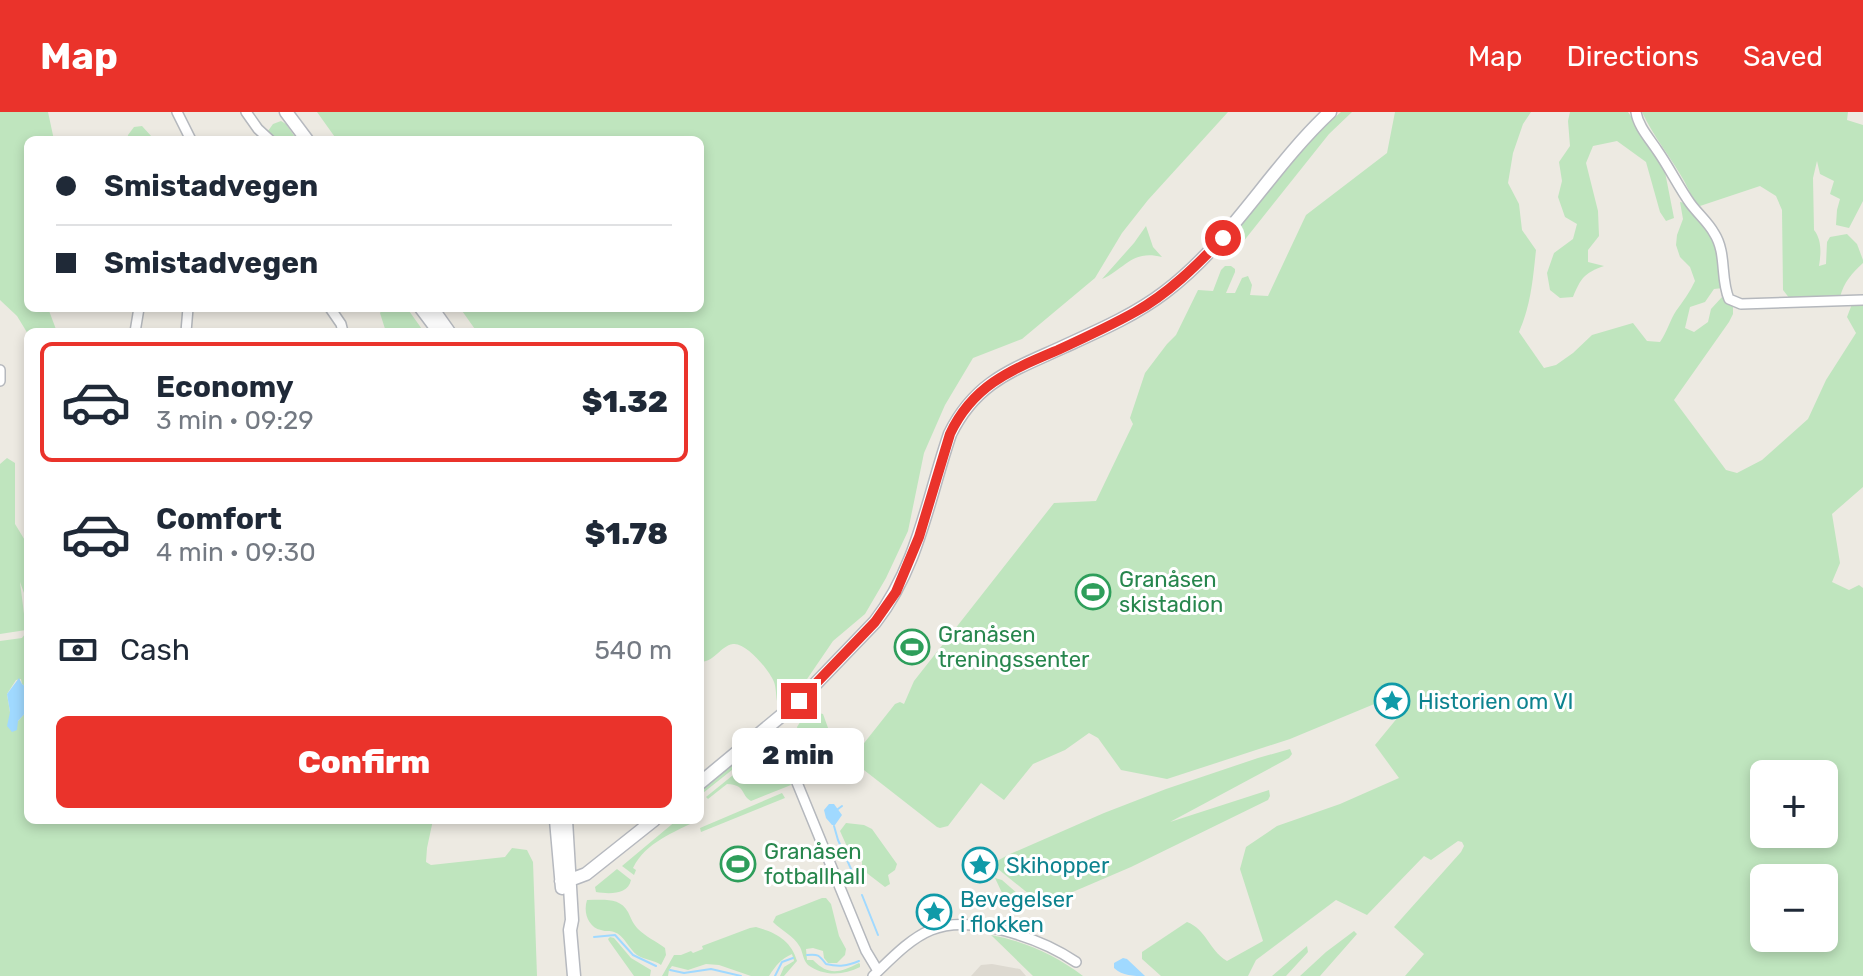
<!DOCTYPE html>
<html lang="en">
<head>
<meta charset="utf-8">
<style>
  :root { --surface:#fff; --page:#f6f6f7; --text:#1f2937; --muted:#747a83; --line:#e0e1e3; --accent:#ea332b }
  body { margin:0; font-family:Rubik,sans-serif; background:var(--page); color:var(--text); height:100vh; display:flex; flex-direction:column; font-size:30px; white-space:nowrap }
  * { box-sizing:border-box; margin:0 }
  p { font-size:26px; color:var(--muted) }
  .icon { flex:none; width:44px; height:44px; fill:none; stroke:currentColor; stroke-width:2; stroke-linecap:round; stroke-linejoin:round }
  .map { position:relative; flex:1; overflow:hidden }
  .drawer { position:absolute; left:24px; top:216px; width:680px; height:496px; display:flex; flex-direction:column; background:var(--surface); border-radius:12px; box-shadow:0 4px 12px #0003 }
  .drawer>* { flex:none }
  .guide { position:absolute; left:24px; top:24px; width:680px; height:176px; border-radius:12px; box-shadow:0 4px 12px #0003; display:grid; align-content:center; height:176px; padding:0 32px; background:var(--surface) }
  .fabs { position:absolute; left:1750px; top:648px; display:grid; gap:16px }
  .fabs a { display:grid; place-items:center; width:88px; height:88px; border-radius:12px; background:var(--surface); box-shadow:0 4px 12px #0003; font-size:40px }
  .end { position:absolute; width:36px; height:36px; margin:-18px; border:10px solid #ea332b; background:#fff; box-shadow:0 0 0 4px #fff }
  .from { border-radius:50% }
  .bubble { position:absolute; height:56px; border-radius:12px; background:var(--surface); box-shadow:0 4px 12px #0003; font-size:26px; font-weight:800; line-height:56px; text-align:center }
  .guide b { display:flex; align-items:center; gap:28px; height:76px; font-size:30px }
  .guide b+b { border-top:2px solid var(--line) }
  .guide i { width:20px; height:20px; background:var(--text) }
  ul { padding:14px 0 0; list-style:none }
  li { display:flex; align-items:center; gap:24px; height:120px; margin:0 16px 12px; padding:0 16px; border:4px solid transparent; border-radius:12px }
  li div { flex:1 }
  li b { display:block; font-size:30px }
  li em { font-style:normal; font-weight:800 }
  li.active { border-color:var(--accent) }
  li>.icon { width:72px; height:72px; stroke-width:1.5 }
  .pay { display:flex; align-items:center; gap:20px; height:88px; padding:0 32px; font-size:30px }
  .pay p { margin-inline-start:auto }
  .action { display:flex; gap:16px; margin-top:auto; padding:16px 32px }
  .action a { flex:1; height:92px; border-radius:12px; background:var(--accent); color:#fff; font-size:32px; font-weight:800; line-height:92px; text-align:center }
  header { display:flex; align-items:center; gap:48px; box-sizing:border-box; height:112px; padding:0 40px; background:var(--accent); color:#fff }
  header strong { font-size:38px }
  nav { display:flex; gap:44px; margin-inline-start:auto; font-size:28px }
  .map>svg:first-child { display:block }
  .education { fill:#ddd9d0 }
  .green { fill:#bfe5be; fill-rule:evenodd }
  .water { fill:#a0d9ff }
  .lines { fill:none; stroke-linecap:round; stroke-linejoin:round }
  .stream { stroke:#a0d9ff; stroke-width:2 }
  .street-casing { stroke:#b5b8bd; stroke-width:12 }
  .secondary-casing { stroke:#b6b9bf; stroke-width:15 }
  .street { stroke:#fff; stroke-width:9 }
  .secondary { stroke:#fff; stroke-width:12 }
  .route { stroke:#ea332b; stroke-width:10 }
  .labels { text-anchor:middle; dominant-baseline:central; stroke-width:6; stroke-linejoin:round; paint-order:stroke }
  .leisure-label { font-size:22px; fill:#27864d; stroke:#fff; text-anchor:start }
  .culture-label { font-size:22px; fill:#0d838f; stroke:#fff; text-anchor:start }
</style>
</head>
<body>
<header>
<strong>Map</strong>
<nav><a>Map</a><a>Directions</a><a>Saved</a></nav>
</header>
<div class="map">
<svg width="1863" height="864" viewBox="0 0 1863 864">
  <rect width="100%" height="100%" fill="#edeae2"/>
  <path class="education" d="M992,852L1020,857L1026,864H971L981,853Z"/>
  <path class="green" d="M0,0H48L54,28H28V196H48L57,220H28V222L17,204L0,188Z
    M317,0H1228L1148,88L1122,121L1095,166L1022,227L973,246L945,293L924,341L908,419L886,466L865,502L833,529L803,573L785,590L777,589C776,583 776,575 774,570C769,558 746,530 733,532C720,534 715,550 700,550V220H477L460,196H700V28H337Z
    M1341,0H1352L1329,22L1239,135L1233,136L1230,129L1233,122L1317,21Z
    M1395,0H1531L1523,12L1513,41L1508,71L1519,92L1522,118L1536,138C1533,166 1531,193 1519,220L1544,256L1556,253L1573,241L1592,223L1633,211L1647,229L1660,230C1667,220 1670,208 1676,199C1683,189 1690,180 1695,169L1690,155L1680,145L1676,133L1677,123L1683,107L1680,90L1685,91L1714,127L1720,149L1723,176L1714,177L1705,190L1690,195L1685,216L1694,220L1708,210L1711,197L1722,185L1733,195V202L1729,210L1674,288L1726,358L1737,361L1762,348L1808,307L1826,268L1856,221L1847,205L1852,192H1863V375L1832,402L1840,451L1832,470L1849,478L1859,473L1863,476V864H1405L1424,842L1394,815L1461,740L1464,734L1462,730L1458,729L1431,748L1424,744L1367,803L1336,788L1256,848L1248,864H1161L1142,847V840L1187,810C1207,818 1208,837 1227,849L1263,829L1240,757L1246,735L1277,714L1340,692L1399,666L1375,633L1403,599L1404,590L1396,583L1290,627L1167,667L1121,658L1098,626L1089,621L1065,638L1033,652L1004,688L981,671L948,714L940,716L937,715L855,651V644L857,640L895,592L900,590L904,592L914,569L1054,391L1096,389L1133,312L1130,306L1145,261L1167,232L1176,223L1198,178L1213,179L1221,158L1225,154H1231L1235,157V160L1226,181H1235L1242,166L1248,164L1252,173L1250,183L1268,184L1306,103L1387,41ZM1764,662H1824V722H1764ZM1764,766H1824V826H1764Z
    M1570,0H1628L1655,40L1665,60L1674,106L1666,109L1660,100L1646,50L1617,29L1593,34L1586,51L1598,99L1599,124L1588,138V150L1604,154C1584,161 1581,166 1573,185L1560,186L1550,178L1547,161L1554,141L1573,127L1577,112L1565,105L1558,85L1562,69L1559,50L1570,34L1568,9Z
    M1642,0H1848L1847,8L1863,13V89L1849,116L1836,113L1837,98L1840,87L1830,82L1834,69L1820,62L1817,49L1813,66L1814,118C1822,128 1821,142 1819,154L1826,152L1827,130L1830,125L1847,122L1857,132L1863,148V151C1852,161 1844,170 1840,185L1790,187L1783,178L1782,98L1776,84L1760,74L1700,94C1691,87 1689,77 1683,67C1670,44 1653,24 1642,0Z
    M281,9L286,12L297,28H276L268,19L273,12Z
    M142,14L152,25V28H127L128,23L134,15Z
    M1146,114L1153,135L1162,145C1132,137 1125,157 1102,167L1134,131Z
    M388,196H407L424,220H386L380,201L382,198Z
    M7,346L15,351V412L26,430L28,438V492L20,470L26,518L0,522V352Z
    M28,518V576L22,572L21,567L16,568L7,582L10,600L18,609L28,598V708H433L427,736L426,750L431,753L505,745L512,736L527,738L533,750L537,864H0V529L22,526Z
    M814,600L823,602L832,627L827,648L816,655L807,653L797,615L804,604Z
    M754,634L757,638L703,681L700,678Z
    M767,637L775,642L791,673L751,689C740,683 747,673 727,672L708,687L706,685L764,638Z
    M1290,637L1292,642L1289,646L1170,710L1269,678L1270,684L1268,688L1131,755L1061,785L1047,788L1035,787L998,757L995,750L1010,742L1104,701L1166,677L1258,646Z
    M782,681L785,686L701,720L700,716Z
    M677,708H698C673,721 646,730 633,756L636,758L634,763L622,754Z
    M846,711L864,713L872,717L897,752L895,758L888,763L890,772L885,775L868,762L862,756V750L857,743L849,739L840,719Z
    M617,757L631,768C628,783 609,782 596,780L595,775Z
    M995,766L1002,768L1027,790L1020,800L1003,783Z
    M822,786H826L831,792L839,824L846,837L845,843L837,851H828L824,846L823,839L813,836L806,837L807,848H813C829,864 839,861 859,851L860,852V855C843,864 823,864 808,853C803,848 803,841 800,835C793,823 782,819 773,810L776,804Z
    M587,788C603,788 620,785 628,800C631,806 633,812 638,817C646,825 656,829 665,836L666,843L661,853C654,848 645,848 637,843C629,837 624,823 614,820C610,818 606,820 601,818C588,815 583,800 587,788Z
    M756,815C777,821 791,829 797,849L784,864H780L784,855L794,849L792,842C781,847 776,853 769,864H751L719,853L706,852L688,858L672,854L669,858L668,864H662L674,843H681L691,839L693,841L703,837L702,834L750,816Z
    M1354,819L1357,822L1320,864H1300L1326,840Z
    M991,823C1026,830 1054,842 1083,864H1033Z
    M610,825L614,826L631,846L651,858L650,864H634L609,829L608,827Z
    M1307,834L1308,840L1286,864H1272Z"/>
  <path class="water" d="M19,566L22,572L28,576V598L18,609L17,618L12,620L7,614L10,600L7,582Z
    M829,692H834L842,703L835,713H832L826,706L824,698Z
    M1123,846L1127,847L1145,864C1133,864 1123,864 1114,856V851Z"/>
  <g class="lines">
    <path class="stream" d="M838,697L842,694
      M834,714L838,728L856,768
      M862,783L878,823
      M1006,812L1033,821
      M594,825L615,823L633,843L656,854
      M807,843C819,842 819,843 826,852C839,855 847,854 859,849
      M670,858L684,861L711,857L741,864
      M775,864L782,850L793,846"/>
    <g class="street-casing">
      <path id="street" d="M177,0L191,28
        M246,0L258,17L270,28
        M1636,0C1638,14 1649,26 1657,38C1669,55 1678,74 1690,91C1698,102 1708,110 1714,121C1727,141 1720,166 1729,187L1741,192L1863,188
        M330,196L341,212L343,220
        M135,220L139,196
        M186,220L188,196
        M0,258V269
        M769,615L782,634L866,839L878,859
        M873,864C890,848 909,827 931,818C971,801 1042,827 1076,850"/>
    </g>
    <g class="secondary-casing">
      <path id="secondary" d="M286,0L307,28
        M421,196L439,220
        M432,196L449,220
        M700,671L799,589L875,510C918,455 928,386 950,322C976,269 1013,258 1063,235C1098,219 1135,203 1165,180C1231,130 1270,56 1330,0
        M556,708L562,776
        M566,708L572,808L570,818L574,864
        M561,769L570,768L586,762L654,708"/>
    </g>
    <use href="#street" class="street"/>
    <use href="#secondary" class="secondary"/>
  </g>
  <g class="lines">
    <path class="route" d="M799,589L875,510L896,480L919,425L950,322C973,273 1011,258 1058,238C1084,226 1110,214 1135,200C1168,182 1197,153 1223,126"/>
  </g>
  <defs>
    <g id="stadium-ring" transform="scale(1.8)"><circle r="9.5" fill="#fff" stroke="#2e9e5b" stroke-width="1.5"/><path d="M0-5a6.5 5 0 1 0 0 10a6.5 5 0 1 0 0-10ZM-3.5-1.8h7v3.6h-7Z" fill="#2e9e5b"/></g>
    <g id="sight-ring" transform="scale(1.8)"><circle r="9.5" fill="#fff" stroke="#0f9aa8" stroke-width="1.5"/><path d="M0-6L1.8-2.2L6-1.7L2.9 1.2L3.7 5.4L0 3.3L-3.7 5.4L-2.9 1.2L-6-1.7L-1.8-2.2Z" fill="#0f9aa8"/></g>
  </defs>
  <g fill-rule="evenodd">
    <use href="#stadium-ring" x="1093" y="480"/>
    <use href="#stadium-ring" x="912" y="535"/>
    <use href="#sight-ring" x="1392" y="589"/>
    <use href="#stadium-ring" x="738" y="752"/>
    <use href="#sight-ring" x="980" y="753"/>
    <use href="#sight-ring" x="934" y="800"/>
  </g>
  <g class="labels">
    <g class="leisure-label">
      <text x="1119" y="467">Granåsen<tspan x="1119" dy="25">skistadion</tspan></text>
      <text x="938" y="522">Granåsen<tspan x="938" dy="25">treningssenter</tspan></text>
      <text x="764" y="739">Granåsen<tspan x="764" dy="25">fotballhall</tspan></text>
    </g>
    <g class="culture-label">
      <text x="1418" y="589">Historien om VI</text>
      <text x="1006" y="753">Skihopper</text>
      <text x="960" y="787">Bevegelser<tspan x="960" dy="25">i flokken</tspan></text>
    </g>
  </g>
</svg>
<div class="fabs">
<a>+</a>
<a>−</a>
</div>
<i class="end from" style="left:1223px;top:126px"></i>
<i class="end" style="left:799px;top:589px"></i>
<div class="bubble" style="left:732px;top:616px;width:132px">2 min</div>
<div class="guide">
<b><i class="from"></i>Smistadvegen</b>
<b><i></i>Smistadvegen</b>
</div>
<section class="drawer">
<ul>
<li class="active"><svg class="icon" aria-label="car" viewBox="0 0 24 24"><path d="M5 17H2v-5l4-1 3-4h7l3 4 3 1v5h-3M9 17h6M6 11h13"/><circle cx="7" cy="17" r="2"/><circle cx="17" cy="17" r="2"/></svg><div><b>Economy</b><p>3 min · 09:29</p></div><em>$1.32</em></li>
<li><svg class="icon" aria-label="car" viewBox="0 0 24 24"><path d="M5 17H2v-5l4-1 3-4h7l3 4 3 1v5h-3M9 17h6M6 11h13"/><circle cx="7" cy="17" r="2"/><circle cx="17" cy="17" r="2"/></svg><div><b>Comfort</b><p>4 min · 09:30</p></div><em>$1.78</em></li>
</ul>
<div class="pay"><svg class="icon" aria-label="cash" viewBox="0 0 24 24"><path d="M3 7h18v10H3z"/><circle cx="12" cy="12" r="2"/></svg>Cash<p>540 m</p></div>
<div class="action"><a>Confirm</a></div>
</section>
</div>
</body>
</html>
